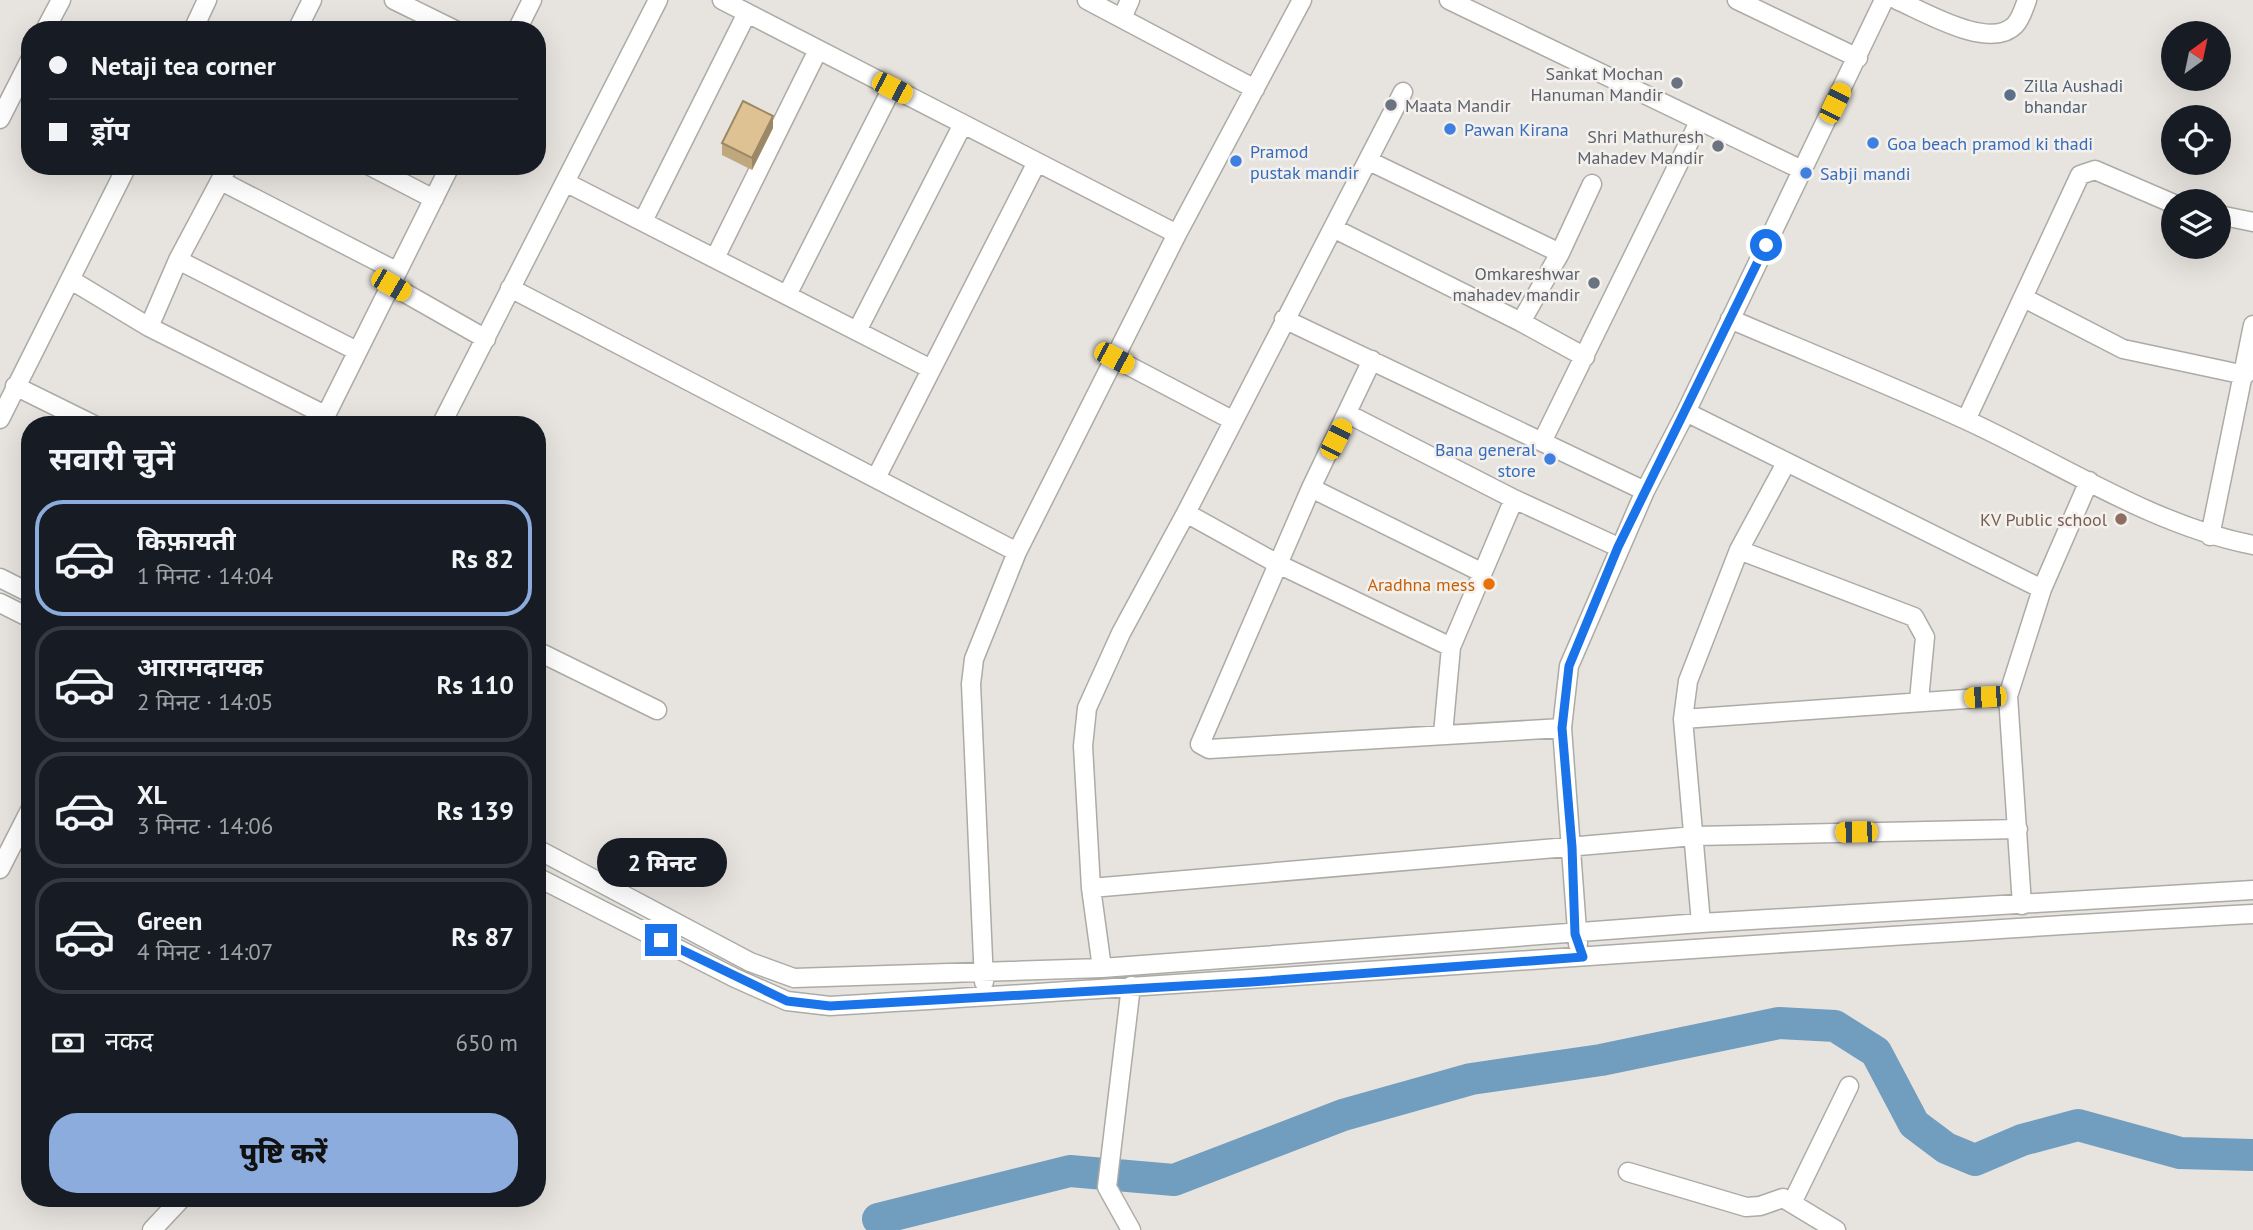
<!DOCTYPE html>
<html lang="hi">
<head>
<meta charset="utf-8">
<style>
  :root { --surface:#171b24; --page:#20242c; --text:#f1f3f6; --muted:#9ea1a6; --line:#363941; --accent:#8cacde }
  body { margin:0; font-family:"PT Sans","Noto Sans Devanagari",sans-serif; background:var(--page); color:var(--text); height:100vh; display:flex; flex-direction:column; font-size:26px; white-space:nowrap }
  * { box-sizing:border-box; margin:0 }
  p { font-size:23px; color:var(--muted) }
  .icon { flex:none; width:38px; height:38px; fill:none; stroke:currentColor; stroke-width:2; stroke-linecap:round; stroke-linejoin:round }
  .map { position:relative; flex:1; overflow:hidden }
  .sheet { position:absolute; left:21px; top:416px; width:525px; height:791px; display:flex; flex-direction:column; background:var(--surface); border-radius:28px; box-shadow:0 7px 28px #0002 }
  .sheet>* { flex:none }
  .guide { position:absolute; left:21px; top:21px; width:525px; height:154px; border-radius:28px; box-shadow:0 7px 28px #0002; display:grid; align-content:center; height:154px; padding:0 28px; background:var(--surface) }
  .needle { width:46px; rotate:33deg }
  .fabs { position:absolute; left:2161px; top:21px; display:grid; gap:14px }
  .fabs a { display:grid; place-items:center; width:70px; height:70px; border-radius:50%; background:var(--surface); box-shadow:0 7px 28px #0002; font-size:35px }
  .end { position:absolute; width:32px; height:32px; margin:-16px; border:9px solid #1a73e8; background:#fff; box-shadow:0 0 0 4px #fff }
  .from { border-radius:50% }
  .bubble { position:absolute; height:49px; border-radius:24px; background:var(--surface); box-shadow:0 7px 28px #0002; font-size:23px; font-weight:800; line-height:49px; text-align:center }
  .car { position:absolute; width:21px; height:42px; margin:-21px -10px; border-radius:9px; box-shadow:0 0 5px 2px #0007; background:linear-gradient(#f5c518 24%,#345 0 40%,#f5c518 0 76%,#345 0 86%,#f5c518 0) }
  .guide b { display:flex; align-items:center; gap:24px; height:66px; font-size:26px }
  .guide b+b { border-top:2px solid var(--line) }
  .guide i { width:18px; height:18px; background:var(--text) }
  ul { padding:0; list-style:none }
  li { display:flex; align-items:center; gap:21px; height:116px; margin:0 14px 10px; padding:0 14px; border:4px solid var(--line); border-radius:28px }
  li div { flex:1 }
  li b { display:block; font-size:26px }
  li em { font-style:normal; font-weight:800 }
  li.current { border-color:var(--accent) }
  li>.icon { width:63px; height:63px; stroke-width:1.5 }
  h2 { padding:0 28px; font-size:32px; line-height:84px }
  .pay { display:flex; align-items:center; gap:18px; height:77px; padding:0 28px; font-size:26px }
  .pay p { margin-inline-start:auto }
  .button { display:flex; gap:14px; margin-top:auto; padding:14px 28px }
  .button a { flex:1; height:80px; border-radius:28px; background:var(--accent); color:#111; font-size:28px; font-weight:800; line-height:80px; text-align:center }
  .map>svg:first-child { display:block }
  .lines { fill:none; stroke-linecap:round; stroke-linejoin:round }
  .river { stroke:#719dbf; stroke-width:32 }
  .minor-casing { stroke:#adaba6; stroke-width:21 }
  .minor { stroke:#fff; stroke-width:18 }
  .wall { fill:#bfa77e }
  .shaded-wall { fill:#9b8867 }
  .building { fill:#dec293; stroke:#9b8867; stroke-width:2 }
  .route { stroke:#1a73e8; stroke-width:9 }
  .worship-dot { fill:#6b7280; stroke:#f4f1ed; stroke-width:2.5 }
  .service-dot { fill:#5c6f8a; stroke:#f4f1ed; stroke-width:2.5 }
  .shop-dot { fill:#3f7fe0; stroke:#f4f1ed; stroke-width:2.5 }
  .education-dot { fill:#8d6e63; stroke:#f4f1ed; stroke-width:2.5 }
  .food-dot { fill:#e8710a; stroke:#f4f1ed; stroke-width:2.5 }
  .labels { text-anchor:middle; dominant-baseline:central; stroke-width:5; stroke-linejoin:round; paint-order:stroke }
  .worship-label { font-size:18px; fill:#5b616d; stroke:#f4f1ed; text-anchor:end }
  .service-label { font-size:18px; fill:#4e5e75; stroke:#f4f1ed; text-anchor:start }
  .shop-label { font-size:18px; fill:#366cbe; stroke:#f4f1ed; text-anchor:start }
  .education-label { font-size:18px; fill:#785e54; stroke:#f4f1ed; text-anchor:end }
  .food-label { font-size:18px; fill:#c56008; stroke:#f4f1ed; text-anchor:end }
</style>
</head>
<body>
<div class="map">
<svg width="2253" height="1230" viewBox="0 0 2253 1230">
  <rect width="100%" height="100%" fill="#e7e4df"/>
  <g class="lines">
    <path class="river" d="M878,1219L1070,1171L1174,1180L1343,1115L1471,1079L1601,1060L1779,1023L1835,1026L1876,1052L1914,1124L1946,1148L1975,1160L2022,1140L2078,1125L2180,1153L2253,1155"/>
    <g class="minor-casing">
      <path id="minor" d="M394,0L455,30
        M722,0L1177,234
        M1087,0L1255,89
        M1449,0L1802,170
        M1737,0L1858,58
        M1897,0C1925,12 1990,51 2015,25C2021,19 2024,8 2027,0
        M1122,18L1130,0
        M45,30L61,0
        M193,30L207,0
        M297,30L312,0
        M517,30L532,0
        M0,119L30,60
        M1369,161L1560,253
        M370,166L434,199
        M221,181L396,271
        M565,182L931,369
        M2219,215L2253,222
        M643,221L747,13
        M1333,228L1521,322L1585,357
        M715,258L818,50
        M178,260L357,351
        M71,280L149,327L325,415
        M391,285L486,339
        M510,288L1017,552
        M787,295L892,88
        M2024,298L2123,349L2245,375
        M1284,319L1645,491
        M1730,319C1809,353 1888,384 1966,420C2060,463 2151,525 2253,545
        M1521,322L1560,253L1592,184
        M149,327L178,260L228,166
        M857,331L963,124
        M1114,358L1232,420
        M1372,360L1311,488L1200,744L1209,749L1562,728
        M15,386L94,425
        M1686,412L2042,589
        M1348,414L1514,499L1618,547
        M0,419L127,166
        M1966,420L2080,175L2095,170L2174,204
        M321,425L450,166
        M441,425L658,0
        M1542,442L1699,122
        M876,478L1037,162
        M1311,488L1481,572
        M1186,513L1278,564L1451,647
        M2210,536L2253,325
        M1739,550L1914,617L1925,637L1919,700
        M0,578L30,593
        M0,603L30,618
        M537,651L657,710
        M1683,719L2008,696
        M1443,734L1451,647L1514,499
        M537,849L750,962L794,978L1102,968L1701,923L2253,890
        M0,869L30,810
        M537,877L735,978L787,1001L830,1006C1304,978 1778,940 2253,914
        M1091,888L1695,836L2018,829
        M2022,905L2008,696L2042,589L2089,481
        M1701,923L1683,719L1688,681L1739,550L1786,463
        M1578,944L1562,728L1569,666L1645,491L1686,412L1884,0
        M1102,968L1091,888L1083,746L1087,708L1121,633L1186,513L1403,92
        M984,982L971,684L974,659L1017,552L1177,234L1302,0
        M1131,986L1107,1187L1131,1230
        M1628,1172L1746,1207L1760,1206L1783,1198L1836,1230
        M1792,1203L1849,1086
        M152,1230L181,1199"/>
    </g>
    <use href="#minor" class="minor"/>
  </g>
  <path class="wall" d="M773,128L752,170L722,155V143Z"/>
  <path class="shaded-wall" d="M773,116V128L752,170V158Z"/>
  <path class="building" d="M743,101L773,116L752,158L722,143Z"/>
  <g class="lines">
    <path class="route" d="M661,940L787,1001L830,1006L1251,982L1583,957L1575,934L1572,847L1562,728L1569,666L1618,547L1766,245"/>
  </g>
  <g class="worship-dot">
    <circle cx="1677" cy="83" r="7"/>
    <circle cx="1391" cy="105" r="7"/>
    <circle cx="1718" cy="146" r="7"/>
    <circle cx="1594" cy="283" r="7"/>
  </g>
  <circle class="service-dot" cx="2010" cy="95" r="7"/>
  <g class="shop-dot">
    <circle cx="1450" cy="129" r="7"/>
    <circle cx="1873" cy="143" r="7"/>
    <circle cx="1236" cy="161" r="7"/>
    <circle cx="1806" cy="173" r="7"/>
    <circle cx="1550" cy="459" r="7"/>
  </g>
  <circle class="education-dot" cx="2121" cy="519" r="7"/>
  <circle class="food-dot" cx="1489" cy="584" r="7"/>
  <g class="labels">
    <g class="worship-label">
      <text x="1663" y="73">Sankat Mochan<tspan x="1663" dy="21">Hanuman Mandir</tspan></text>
      <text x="1405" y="105" text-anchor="start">Maata Mandir</text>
      <text x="1704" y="136">Shri Mathuresh<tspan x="1704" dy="21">Mahadev Mandir</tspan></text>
      <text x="1580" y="273">Omkareshwar<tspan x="1580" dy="21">mahadev mandir</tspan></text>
    </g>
    <g class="service-label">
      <text x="2024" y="85">Zilla Aushadi<tspan x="2024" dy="21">bhandar</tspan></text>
    </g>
    <g class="shop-label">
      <text x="1464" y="129">Pawan Kirana</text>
      <text x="1887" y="143">Goa beach pramod ki thadi</text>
      <text x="1250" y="151">Pramod<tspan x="1250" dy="21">pustak mandir</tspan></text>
      <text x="1820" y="173">Sabji mandi</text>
      <text x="1536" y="449" text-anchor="end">Bana general<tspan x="1536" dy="21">store</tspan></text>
    </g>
    <g class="education-label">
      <text x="2107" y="519">KV Public school</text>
    </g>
    <g class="food-label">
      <text x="1475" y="584">Aradhna mess</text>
    </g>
  </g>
</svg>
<div class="fabs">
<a><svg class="needle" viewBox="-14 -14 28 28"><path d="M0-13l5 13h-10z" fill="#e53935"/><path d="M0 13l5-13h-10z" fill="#9ea1a6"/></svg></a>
<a><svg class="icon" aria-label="locate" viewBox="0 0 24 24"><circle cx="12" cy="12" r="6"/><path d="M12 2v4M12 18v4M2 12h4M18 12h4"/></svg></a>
<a><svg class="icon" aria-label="layers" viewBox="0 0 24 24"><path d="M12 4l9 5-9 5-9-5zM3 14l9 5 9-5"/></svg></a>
</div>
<i class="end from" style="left:1766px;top:245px"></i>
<i class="end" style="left:661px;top:940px"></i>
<div class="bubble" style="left:597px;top:838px;width:130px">2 मिनट</div>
<i class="car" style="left:892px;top:88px;rotate:117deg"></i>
<i class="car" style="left:1835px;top:103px;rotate:26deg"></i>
<i class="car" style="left:391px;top:285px;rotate:120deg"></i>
<i class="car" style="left:1114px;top:358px;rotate:118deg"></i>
<i class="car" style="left:1336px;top:439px;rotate:27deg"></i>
<i class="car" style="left:1985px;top:697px;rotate:267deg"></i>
<i class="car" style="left:1856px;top:832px;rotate:269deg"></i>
<div class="guide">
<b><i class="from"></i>Netaji tea corner</b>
<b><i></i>ड्रॉप</b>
</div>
<section class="sheet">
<h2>सवारी चुनें</h2>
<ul>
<li class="current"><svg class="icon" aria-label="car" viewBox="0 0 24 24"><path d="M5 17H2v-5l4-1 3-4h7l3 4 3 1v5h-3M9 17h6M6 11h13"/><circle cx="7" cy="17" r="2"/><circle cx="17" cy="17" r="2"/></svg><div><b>किफ़ायती</b><p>1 मिनट · 14:04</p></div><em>Rs 82</em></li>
<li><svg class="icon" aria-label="car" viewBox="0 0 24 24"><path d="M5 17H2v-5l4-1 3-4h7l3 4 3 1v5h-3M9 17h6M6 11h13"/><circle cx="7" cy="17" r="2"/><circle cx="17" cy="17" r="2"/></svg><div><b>आरामदायक</b><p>2 मिनट · 14:05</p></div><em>Rs 110</em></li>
<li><svg class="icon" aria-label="car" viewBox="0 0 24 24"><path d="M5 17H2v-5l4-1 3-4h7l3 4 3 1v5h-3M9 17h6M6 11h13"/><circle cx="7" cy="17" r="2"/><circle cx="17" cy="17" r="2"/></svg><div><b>XL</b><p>3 मिनट · 14:06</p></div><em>Rs 139</em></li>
<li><svg class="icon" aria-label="car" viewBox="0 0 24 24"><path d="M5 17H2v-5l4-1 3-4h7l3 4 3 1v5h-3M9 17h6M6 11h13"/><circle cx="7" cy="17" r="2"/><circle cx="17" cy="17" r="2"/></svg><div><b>Green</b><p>4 मिनट · 14:07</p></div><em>Rs 87</em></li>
</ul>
<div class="pay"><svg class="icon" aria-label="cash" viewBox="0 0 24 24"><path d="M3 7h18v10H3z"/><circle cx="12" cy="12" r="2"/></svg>नकद<p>650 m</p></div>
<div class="button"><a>पुष्टि करें</a></div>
</section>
</div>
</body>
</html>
